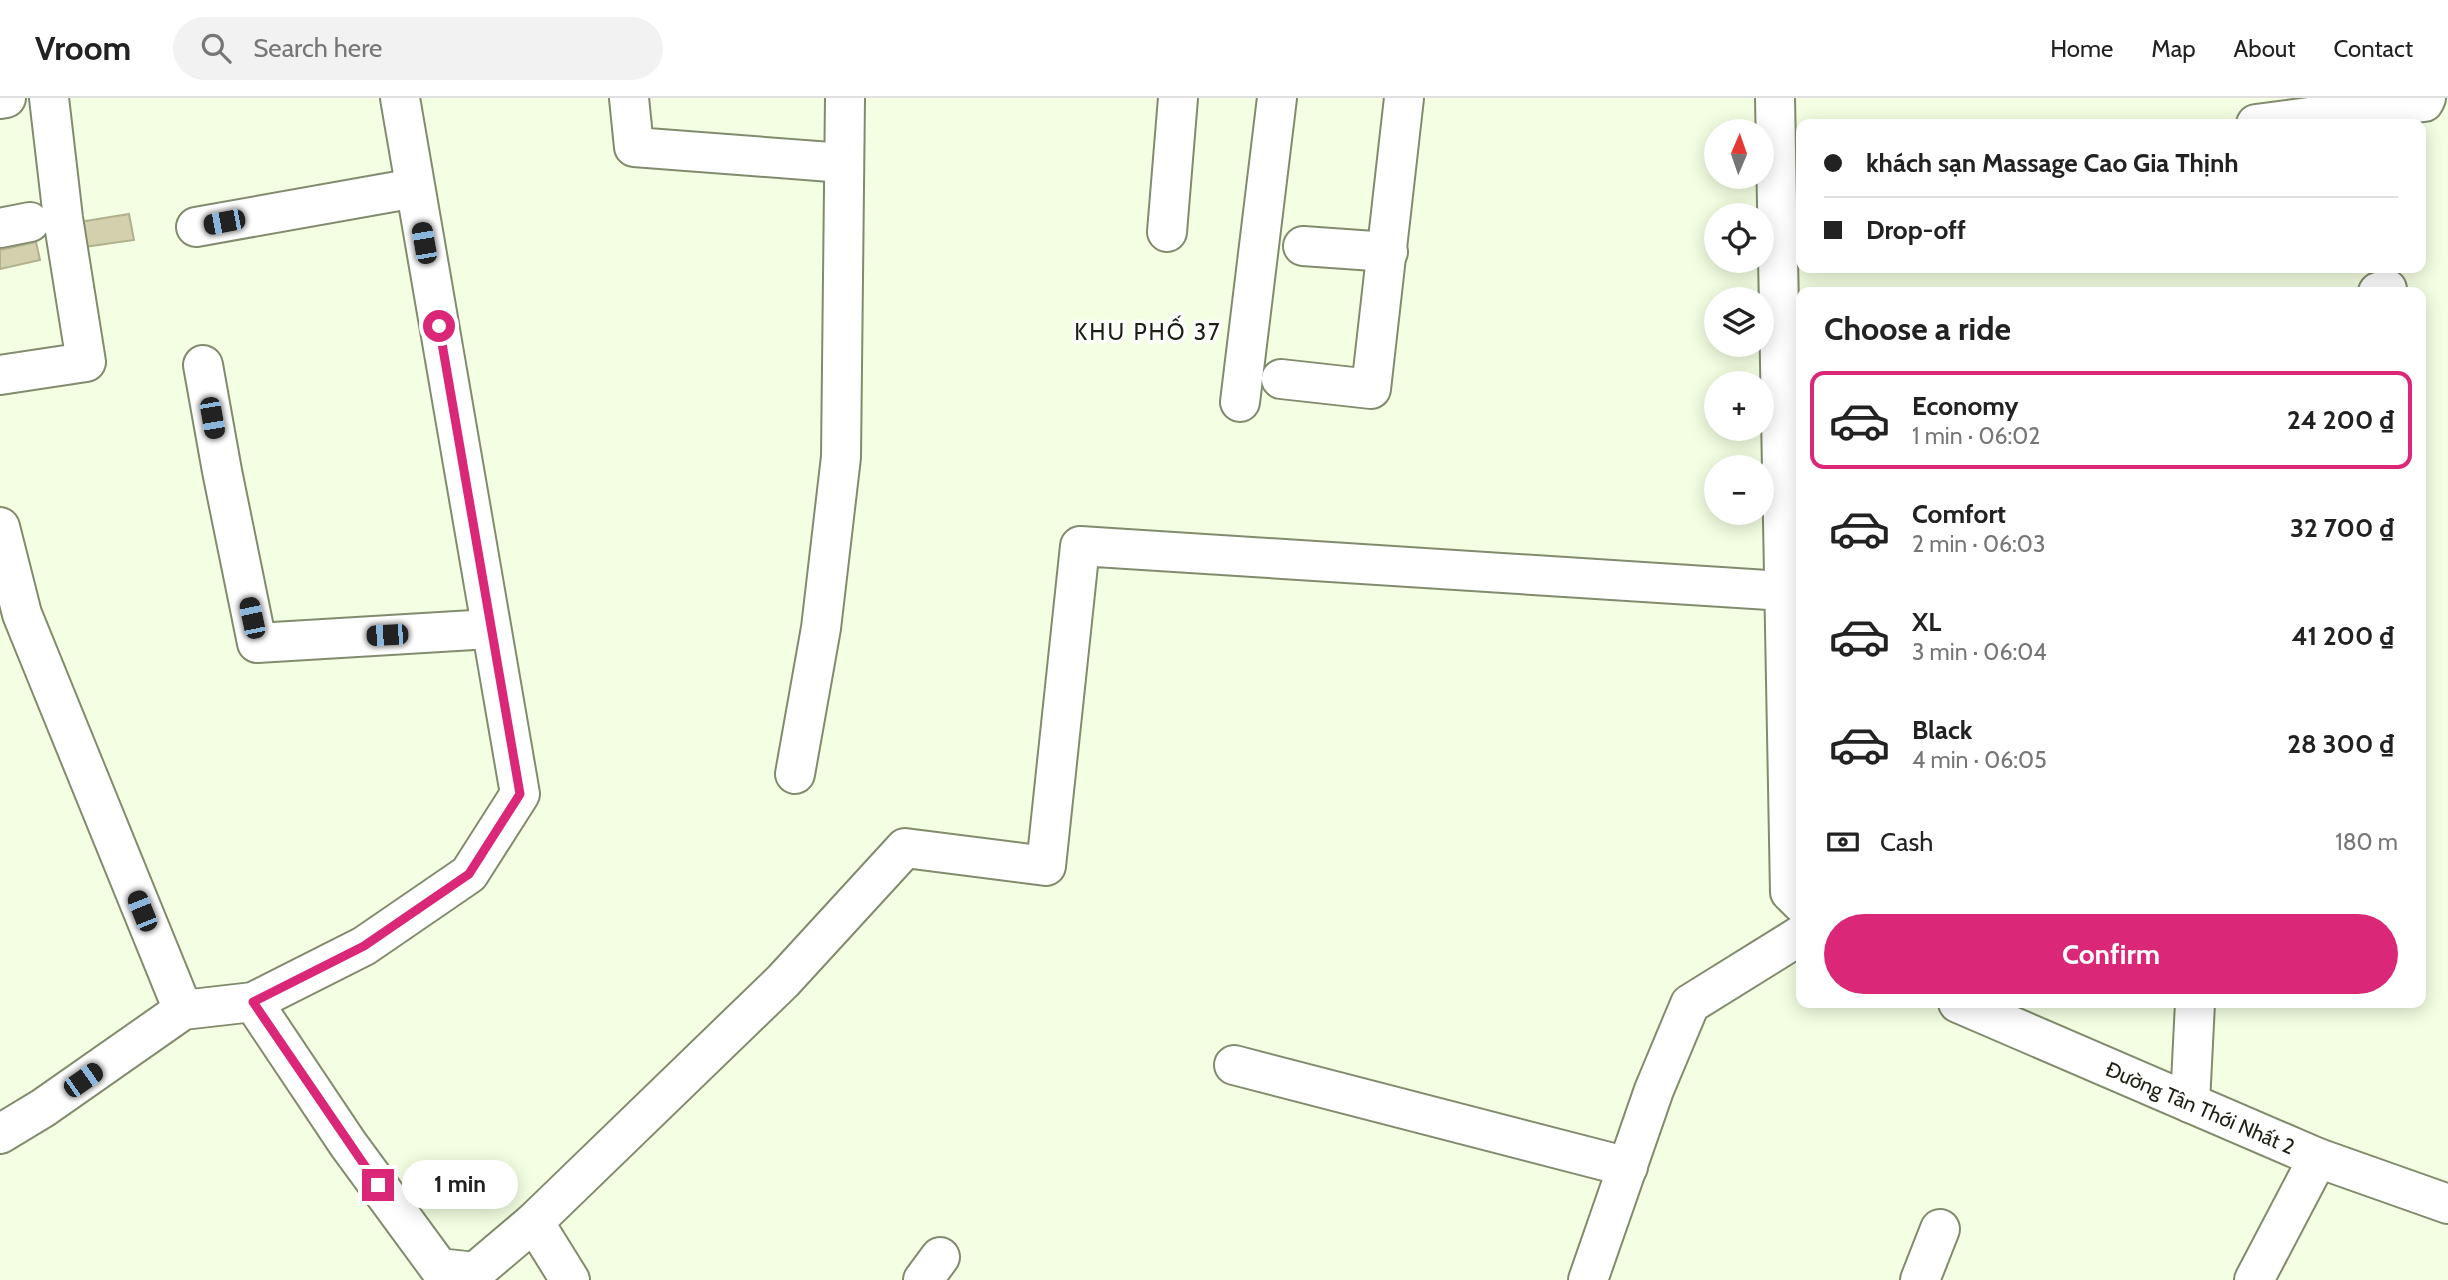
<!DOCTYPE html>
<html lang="en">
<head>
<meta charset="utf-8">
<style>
  :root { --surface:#fff; --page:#f2f2f2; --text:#222; --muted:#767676; --line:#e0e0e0; --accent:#db2777 }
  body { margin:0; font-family:Cabin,sans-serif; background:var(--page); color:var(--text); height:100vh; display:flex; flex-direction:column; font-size:26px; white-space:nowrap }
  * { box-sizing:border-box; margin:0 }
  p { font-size:23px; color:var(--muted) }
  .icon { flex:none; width:38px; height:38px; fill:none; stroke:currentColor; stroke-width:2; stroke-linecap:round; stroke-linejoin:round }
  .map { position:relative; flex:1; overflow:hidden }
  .sheet { position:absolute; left:1796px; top:189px; width:630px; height:721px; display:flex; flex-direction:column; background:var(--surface); border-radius:14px; box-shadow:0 4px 18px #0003 }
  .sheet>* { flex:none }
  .guide { position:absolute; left:1796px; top:21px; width:630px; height:154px; border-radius:14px; box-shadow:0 4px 18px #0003; display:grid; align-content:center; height:154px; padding:0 28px; background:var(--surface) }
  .needle { width:46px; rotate:2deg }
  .controls { position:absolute; left:1704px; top:21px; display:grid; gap:14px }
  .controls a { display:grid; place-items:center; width:70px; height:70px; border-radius:50%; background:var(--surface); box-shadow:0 4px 18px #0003; font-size:35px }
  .end { position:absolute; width:32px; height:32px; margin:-16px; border:9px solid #db2777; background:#fff; box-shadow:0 0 0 4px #fff }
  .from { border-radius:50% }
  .bubble { position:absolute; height:49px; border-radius:24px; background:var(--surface); box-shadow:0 4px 18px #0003; font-size:23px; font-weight:700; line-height:49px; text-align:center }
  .car { position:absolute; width:21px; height:42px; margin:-21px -10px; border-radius:9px; box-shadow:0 0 5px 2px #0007; background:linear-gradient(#222 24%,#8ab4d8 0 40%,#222 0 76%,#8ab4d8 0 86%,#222 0) }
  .guide b { display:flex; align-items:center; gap:24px; height:66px; font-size:26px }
  .guide b+b { border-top:2px solid var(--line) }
  .guide i { width:18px; height:18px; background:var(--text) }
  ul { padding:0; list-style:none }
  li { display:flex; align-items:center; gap:21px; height:98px; margin:0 14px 10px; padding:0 14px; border:4px solid transparent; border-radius:14px }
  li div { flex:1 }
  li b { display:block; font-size:26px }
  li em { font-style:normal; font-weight:700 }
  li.selected { border-color:var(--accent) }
  li>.icon { width:63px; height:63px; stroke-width:1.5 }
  h2 { padding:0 28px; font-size:32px; line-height:84px }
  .pay { display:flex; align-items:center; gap:18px; height:77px; padding:0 28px; font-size:26px }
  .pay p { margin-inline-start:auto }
  .action { display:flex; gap:14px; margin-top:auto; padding:14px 28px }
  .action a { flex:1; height:80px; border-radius:42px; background:var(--accent); color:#fff; font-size:28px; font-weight:700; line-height:80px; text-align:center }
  header { display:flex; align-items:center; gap:42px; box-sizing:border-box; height:98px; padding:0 35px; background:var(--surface); border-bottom:2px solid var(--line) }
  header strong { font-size:33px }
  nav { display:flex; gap:38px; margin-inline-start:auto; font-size:24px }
  .search { width:490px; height:63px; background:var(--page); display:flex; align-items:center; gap:18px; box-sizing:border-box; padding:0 24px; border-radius:38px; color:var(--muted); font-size:26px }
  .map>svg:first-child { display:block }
  .building { fill:#d2d0ad; stroke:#b2b18e; stroke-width:2 }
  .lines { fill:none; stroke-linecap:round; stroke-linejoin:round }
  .minor-casing { stroke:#808c6d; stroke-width:42 }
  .minor { stroke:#fff; stroke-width:38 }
  .route { stroke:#db2777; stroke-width:9 }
  .labels { text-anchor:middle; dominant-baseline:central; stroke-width:7; stroke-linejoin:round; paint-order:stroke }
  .street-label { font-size:21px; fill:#1c2114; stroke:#fff }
  .neighbourhood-label { font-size:23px; letter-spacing:2px; fill:#1c2114; stroke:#fff }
</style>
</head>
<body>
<header>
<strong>Vroom</strong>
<div class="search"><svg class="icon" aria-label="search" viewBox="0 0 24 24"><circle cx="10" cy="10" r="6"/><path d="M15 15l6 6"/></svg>Search here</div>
<nav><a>Home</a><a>Map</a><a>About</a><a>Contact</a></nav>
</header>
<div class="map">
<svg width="2448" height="1182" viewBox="0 0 2448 1182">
  <rect width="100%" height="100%" fill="#f3fee2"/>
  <path class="building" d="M129,116L134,142L77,150L73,125Z
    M36,144L40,162L0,171V152Z"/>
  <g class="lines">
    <g class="minor-casing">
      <g id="minor">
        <path d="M629,0L634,49L844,65"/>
        <path d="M1775,0L1790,794L1801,805"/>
        <path d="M0,1L6,0"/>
        <path d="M2256,26L2424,4L2426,0"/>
        <path d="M196,129L415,90"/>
        <path d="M0,130L30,124"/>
        <path d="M1167,134L1178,0"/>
        <path d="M1303,148L1388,154"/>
        <path d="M2378,194L2387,191"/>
        <path d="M203,267L222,373L257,545L490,531"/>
        <path d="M0,277L86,264L63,120L49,0"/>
        <path d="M1281,281L1371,291L1404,0"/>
        <path d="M1240,304L1277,0"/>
        <path d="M0,429L22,516L183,912"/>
        <path d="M795,676L821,530L841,359L845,0"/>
        <path d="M253,904L348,1046L439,1170L475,1174L534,1124L783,883L905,750L1046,768L1080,448L1785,493"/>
        <path id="s1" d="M1958,905L2318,1060L2448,1106"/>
        <path d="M1234,967L1628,1069"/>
        <path d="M2190,1005L2195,905"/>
        <path d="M0,1036L43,1010L183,912L253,904L364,848L469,776L520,696L400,0"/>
        <path d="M534,1124L570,1182"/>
        <path d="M923,1182L940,1159"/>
        <path d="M1588,1182L1654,992L1690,906L1801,837"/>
        <path d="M1920,1182L1940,1131"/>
        <path d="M2254,1182L2318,1060"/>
      </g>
    </g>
    <use href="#minor" class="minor"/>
  </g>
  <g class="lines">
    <path class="route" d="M378,1087L253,904L364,848L469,776L520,696L439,228"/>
  </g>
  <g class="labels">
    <g class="street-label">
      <text stroke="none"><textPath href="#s1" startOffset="264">Đường Tân Thới Nhất 2</textPath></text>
    </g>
    <g class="neighbourhood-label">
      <text x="1148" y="234">KHU PHỐ 37</text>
    </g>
  </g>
</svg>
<div class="controls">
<a><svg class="needle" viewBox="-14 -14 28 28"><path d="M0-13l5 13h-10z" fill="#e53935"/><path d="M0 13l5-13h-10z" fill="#767676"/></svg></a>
<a><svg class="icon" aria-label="locate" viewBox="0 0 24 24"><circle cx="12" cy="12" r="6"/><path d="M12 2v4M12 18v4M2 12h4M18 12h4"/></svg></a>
<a><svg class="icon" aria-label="layers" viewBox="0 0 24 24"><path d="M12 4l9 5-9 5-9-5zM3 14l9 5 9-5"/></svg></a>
<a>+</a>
<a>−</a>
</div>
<i class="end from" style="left:439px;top:228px"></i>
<i class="end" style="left:378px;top:1087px"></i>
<div class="bubble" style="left:402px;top:1062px;width:116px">1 min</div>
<i class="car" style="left:224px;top:124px;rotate:259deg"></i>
<i class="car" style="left:424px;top:145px;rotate:350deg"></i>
<i class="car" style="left:212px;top:320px;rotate:170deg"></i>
<i class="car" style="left:252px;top:520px;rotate:348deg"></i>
<i class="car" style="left:387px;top:537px;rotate:267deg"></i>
<i class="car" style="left:142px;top:813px;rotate:338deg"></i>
<i class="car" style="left:83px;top:982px;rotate:55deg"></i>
<div class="guide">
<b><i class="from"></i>khách sạn Massage Cao Gia Thịnh</b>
<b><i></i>Drop-off</b>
</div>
<section class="sheet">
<h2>Choose a ride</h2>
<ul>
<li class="selected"><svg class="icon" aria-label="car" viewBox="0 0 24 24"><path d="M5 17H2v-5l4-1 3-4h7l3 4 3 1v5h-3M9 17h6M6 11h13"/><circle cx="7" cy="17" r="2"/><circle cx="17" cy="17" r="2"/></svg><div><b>Economy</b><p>1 min · 06:02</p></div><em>24 200 ₫</em></li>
<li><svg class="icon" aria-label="car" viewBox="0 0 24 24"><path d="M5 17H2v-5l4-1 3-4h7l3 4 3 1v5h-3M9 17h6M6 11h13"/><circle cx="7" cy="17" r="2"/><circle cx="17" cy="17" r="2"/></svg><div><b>Comfort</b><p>2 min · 06:03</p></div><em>32 700 ₫</em></li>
<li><svg class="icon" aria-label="car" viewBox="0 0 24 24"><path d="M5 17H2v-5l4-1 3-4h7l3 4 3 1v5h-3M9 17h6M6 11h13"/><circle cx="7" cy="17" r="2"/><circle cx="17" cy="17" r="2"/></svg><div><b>XL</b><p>3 min · 06:04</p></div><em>41 200 ₫</em></li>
<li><svg class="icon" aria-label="car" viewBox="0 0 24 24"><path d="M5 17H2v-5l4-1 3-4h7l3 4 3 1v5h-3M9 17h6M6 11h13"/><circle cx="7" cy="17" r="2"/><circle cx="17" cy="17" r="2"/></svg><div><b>Black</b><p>4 min · 06:05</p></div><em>28 300 ₫</em></li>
</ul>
<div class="pay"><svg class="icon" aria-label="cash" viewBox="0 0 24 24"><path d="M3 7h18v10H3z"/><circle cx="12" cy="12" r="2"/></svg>Cash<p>180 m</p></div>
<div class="action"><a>Confirm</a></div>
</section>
</div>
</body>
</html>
